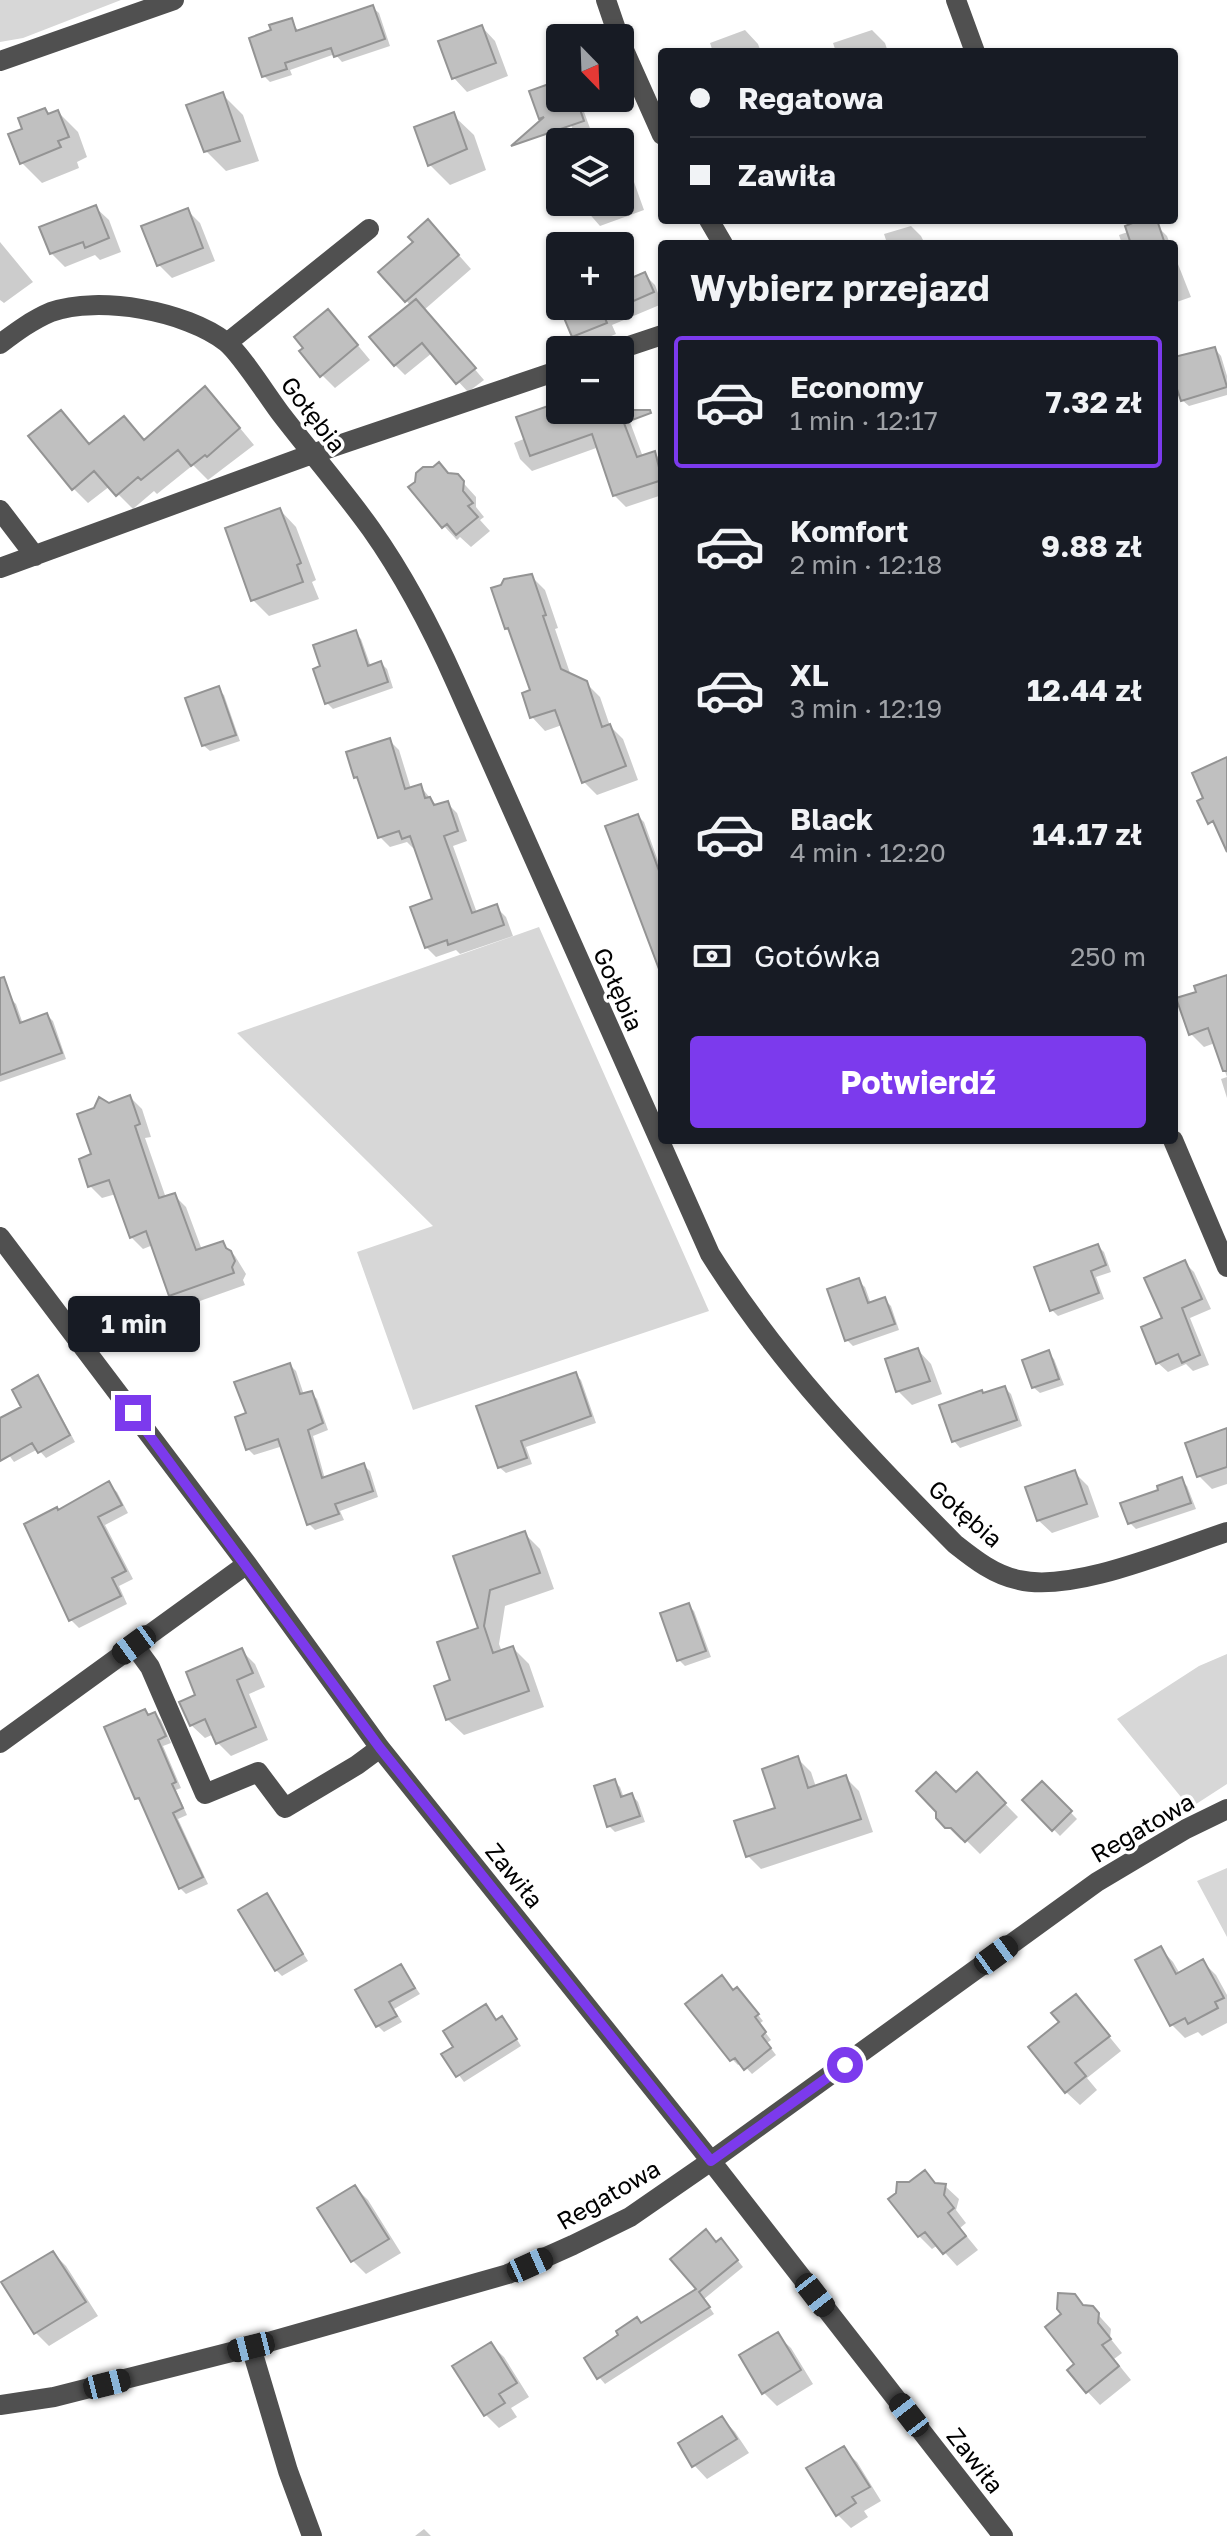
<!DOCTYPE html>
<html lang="pl">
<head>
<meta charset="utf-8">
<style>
  :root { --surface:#171b24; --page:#20242c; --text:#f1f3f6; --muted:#9ea1a6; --line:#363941; --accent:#7c3aed }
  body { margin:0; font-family:"Golos Text",sans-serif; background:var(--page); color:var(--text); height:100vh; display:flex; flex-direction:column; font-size:30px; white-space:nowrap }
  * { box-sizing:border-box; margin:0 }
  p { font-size:26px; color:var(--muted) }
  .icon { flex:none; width:44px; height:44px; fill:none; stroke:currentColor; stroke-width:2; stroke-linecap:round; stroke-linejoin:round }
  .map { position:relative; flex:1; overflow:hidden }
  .drawer { position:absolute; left:658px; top:240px; width:520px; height:904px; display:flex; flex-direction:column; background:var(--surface); border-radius:8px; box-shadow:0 2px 6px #0004 }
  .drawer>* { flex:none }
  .top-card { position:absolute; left:658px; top:48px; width:520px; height:176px; border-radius:8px; box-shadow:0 2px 6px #0004; display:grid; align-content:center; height:176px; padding:0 32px; background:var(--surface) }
  .needle { width:52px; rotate:157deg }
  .buttons { position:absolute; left:546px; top:24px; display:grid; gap:16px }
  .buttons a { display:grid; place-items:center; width:88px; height:88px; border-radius:8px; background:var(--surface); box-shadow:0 2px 6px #0004; font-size:40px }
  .end { position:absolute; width:36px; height:36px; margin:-18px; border:10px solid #7c3aed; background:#fff; box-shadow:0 0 0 4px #fff }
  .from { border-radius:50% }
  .bubble { position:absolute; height:56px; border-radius:8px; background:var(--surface); box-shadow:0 2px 6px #0004; font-size:26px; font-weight:700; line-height:56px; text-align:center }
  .car { position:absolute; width:24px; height:48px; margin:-24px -12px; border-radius:10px; box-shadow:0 0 6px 2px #0007; background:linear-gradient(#222 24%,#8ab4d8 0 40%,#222 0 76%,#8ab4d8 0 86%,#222 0) }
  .top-card b { display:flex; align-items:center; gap:28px; height:76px; font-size:30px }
  .top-card b+b { border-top:2px solid var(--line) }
  .top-card i { width:20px; height:20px; background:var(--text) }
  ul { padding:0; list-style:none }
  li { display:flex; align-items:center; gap:24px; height:132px; margin:0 16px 12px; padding:0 16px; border:4px solid transparent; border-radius:8px }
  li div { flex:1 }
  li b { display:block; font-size:30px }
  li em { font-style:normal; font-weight:700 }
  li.current { border-color:var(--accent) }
  li>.icon { width:72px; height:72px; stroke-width:1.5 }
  h2 { padding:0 32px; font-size:36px; line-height:96px }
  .pay { display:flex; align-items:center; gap:20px; height:88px; padding:0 32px; font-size:30px }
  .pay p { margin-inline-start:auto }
  .action { display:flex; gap:16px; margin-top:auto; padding:16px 32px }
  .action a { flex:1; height:92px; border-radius:8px; background:var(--accent); color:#fff; font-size:32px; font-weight:700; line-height:92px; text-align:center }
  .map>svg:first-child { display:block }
  .green { fill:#d7d7d7 }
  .shadow { fill:#0003 }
  .building { fill:#c0c0c0; stroke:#949494; stroke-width:2 }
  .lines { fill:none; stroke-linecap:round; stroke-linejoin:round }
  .minor { stroke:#505050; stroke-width:20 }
  .route { stroke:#7c3aed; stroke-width:10 }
  .labels { text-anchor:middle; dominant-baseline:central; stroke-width:7; stroke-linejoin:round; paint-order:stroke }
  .street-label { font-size:24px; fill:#000; stroke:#fff }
</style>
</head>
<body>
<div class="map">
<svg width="1227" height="2536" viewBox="0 0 1227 2536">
  <rect width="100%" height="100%" fill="#fff"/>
  <path class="green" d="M0,0H121L23,38L0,42Z
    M539,927L709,1311L413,1410L357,1252L433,1226L237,1033Z
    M1227,1654V1784L1190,1808L1117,1719L1199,1666Z
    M1227,1868V1937L1197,1881Z"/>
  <path class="shadow" d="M372,7L379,13L390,46L342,62L335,54L290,70L292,75L270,82L264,76L273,31L291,20L299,32Z
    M482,27L495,41L508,76L467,92L454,78Z
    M745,30L758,44L761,52H713L710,43Z
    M872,30L885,43L888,52H836L833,43Z
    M560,82V98H579L595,142H581L565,116L547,124L540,118Z
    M223,95L243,115L259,161L226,171L206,151Z
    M45,111L49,115L58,112L78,132L87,157L77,162L79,168L42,183L22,163L24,130Z
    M453,115L474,135L486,170L450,185L430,165Z
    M620,167L634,182L644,210L600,226L579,202H620Z
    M95,207L109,220L121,252L100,260L95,255L65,267L51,253Z
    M187,210L200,223L215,261L172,278L159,265Z
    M1154,223L1167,236L1170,244H1122L1119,235Z
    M911,226L921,236L925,244H883L887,243L884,234Z
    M441,235L471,269L424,310L484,380L468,392L432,353L405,375L395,365L411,306L381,272Z
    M0,242L33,282L4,303L0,300Z
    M1174,254L1191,297L1174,303Z
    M644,274L655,285L662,304L612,325L616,334L585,347L574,336L561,306H620V285Z
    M341,325L370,360L335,388L322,375Z
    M1215,349L1221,356L1227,376V395L1189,406L1182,400L1174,374V360Z
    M220,404L254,445L208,480L193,465L157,494L154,491L133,509L110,486L88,503L73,488L61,412L90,446L124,418L145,441Z
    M560,404V410H620V407L627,414L643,457L654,453L662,461V495L626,507L614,495L599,447L532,471L520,459L514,443L526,438Z
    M449,475L457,476L476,497V507L484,517L480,520L490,531L471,547L460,537L457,540L444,526Z
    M280,510L296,527L316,580L312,582L319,599L269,616L253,600Z
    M531,576L545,590L558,628L555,629L571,676L586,683L600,697L610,726L623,739L638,780L597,795L584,782L562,725L545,731L532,717V692L512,634L507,628Z
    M355,633L361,639L371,667L381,663L387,669L393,688L333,709L327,703L323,668Z
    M218,689L224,695L240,741L210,751L203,745Z
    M389,740L399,750L411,789L420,786L437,806L447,803L457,813L467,841L453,846L477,913L496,907L506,917L513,936L460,954L456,950L436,957L426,947L434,900L416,847L413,848L407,842L390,847L380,837L361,782L356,777Z
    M638,816L644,822L662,872V972L608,827Z
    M1227,977V1098L1221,1079L1227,1077L1215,1043L1204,1047L1191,1034L1198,993Z
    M10,998L16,1004L23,1024L47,1015L53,1021L66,1059L0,1082V1001Z
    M130,1097L142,1109L151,1137L145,1138L166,1198L174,1195L186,1207L202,1250L222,1243L235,1256L246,1274L243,1280L245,1285L183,1307L171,1295L153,1245L143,1249L131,1237L116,1194L102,1198L90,1186L81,1161L94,1156L109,1105Z
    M1098,1246L1104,1252L1111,1272L1096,1277L1104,1299L1058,1316L1052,1310Z
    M1184,1262L1194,1272L1211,1309L1190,1318L1209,1365L1193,1371L1186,1364L1168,1372L1158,1363L1165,1319Z
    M858,1281L865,1287L871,1304L885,1300L891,1306L899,1330L853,1346L847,1340Z
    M918,1350L931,1364L942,1394L912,1405L898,1391Z
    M1048,1353L1054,1359L1064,1385L1040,1393L1033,1387Z
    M290,1365L296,1371L304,1395L311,1393L317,1399L328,1430L313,1436L325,1479L363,1465L370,1471L378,1497L340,1511L344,1520L315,1530L309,1524L283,1446L254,1455L248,1449L249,1414Z
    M575,1374L581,1380L596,1423L526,1447L532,1464L506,1473L499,1467Z
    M38,1378L44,1384L75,1442L46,1458L38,1449L14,1462L0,1443V1420L24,1408Z
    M1005,1388L1011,1394L1022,1426L960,1448L954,1441L984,1395Z
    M1227,1436V1484L1212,1489L1199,1476Z
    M1075,1473L1088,1486L1099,1517L1052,1533L1038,1520Z
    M1181,1480L1187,1486L1196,1509L1136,1529L1130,1523L1161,1491Z
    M108,1484L117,1492L128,1513L105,1525L133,1579L119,1586L127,1604L79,1628L71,1620L59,1512Z
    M524,1533L540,1549L554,1589L505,1606L499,1644L502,1652L513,1648L529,1664L544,1707L464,1735L447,1719L453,1681L480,1629L455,1557Z
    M688,1605L694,1611L711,1657L685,1666L679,1660Z
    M242,1651L255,1664L265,1687L249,1694L268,1740L231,1756L218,1743L214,1734L205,1738L191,1725L198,1696Z
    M145,1711L150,1716L155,1714L161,1720L171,1743L163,1746L181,1788L176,1790L187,1815L178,1819L208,1884L186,1894L180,1888L143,1804L137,1798Z
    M798,1759L811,1772L816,1787L846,1778L859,1791L873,1832L761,1869L748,1856L777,1809Z
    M977,1775L1018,1817L980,1854L966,1840H961L938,1817Z
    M614,1781L620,1787L624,1798L632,1795L638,1802L645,1822L615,1832L609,1826Z
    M1042,1783L1077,1819L1060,1836L1025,1800Z
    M267,1895L308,1961L282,1976L276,1970Z
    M1160,1948L1173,1962L1180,1974L1203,1962L1216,1975L1227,1995V2023L1202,2036L1198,2032L1185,2038L1172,2025L1138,1961Z
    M401,1966L420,1994L394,2009L402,2022L384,2032L378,2026Z
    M734,1992L743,1996L763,2021L759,2024L771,2040L767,2043L776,2055L752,2074L742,2063L738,2065L732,2059Z
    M1076,1996L1121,2051L1087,2078L1097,2090L1080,2105L1066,2092L1062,2023Z
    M486,2006L498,2021L502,2019L508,2025L521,2046L464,2082L444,2055L456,2047Z
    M945,2186L959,2199L956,2210L966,2223L960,2228L978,2250L957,2266L938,2245L932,2249L919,2236Z
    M355,2187L368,2200L401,2253L366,2274L353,2261L320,2209Z
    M717,2245L727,2247L743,2267L704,2299L714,2314L605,2384L599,2377L642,2325L699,2290Z
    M53,2253L66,2266L98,2316L49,2346L36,2333L4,2282Z
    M1085,2307L1092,2308L1111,2329L1110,2338L1122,2353L1114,2359L1131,2380L1100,2405L1087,2391L1077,2364Z
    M777,2335L791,2348L813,2384L777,2406L764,2393L742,2356Z
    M490,2344L504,2357L529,2397L511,2408L517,2417L499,2428L486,2415Z
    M722,2418L735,2432L749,2453L707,2479L694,2465Z
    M843,2449L857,2462L881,2501L864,2511L868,2517L851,2528L837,2514Z
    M424,2529L431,2536H415Z"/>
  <path class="building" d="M373,5L385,39L334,57L331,48L285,63L287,69L262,77L249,38L271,30L269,25L292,18L296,31Z
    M482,25L496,63L452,79L438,41Z
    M560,80V102L565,98H576L584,121L511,146L544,117L539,119L529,91Z
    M223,92L240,141L204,152L186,105Z
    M45,108L48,114L58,110L69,137L58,141L61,147L20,164L8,134L22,129L18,118Z
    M454,112L467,149L428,166L414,127Z
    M96,205L109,238L85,248L83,242L50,254L39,227Z
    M188,208L203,248L157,266L141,226Z
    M428,219L459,255L405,302L378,272L413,242L408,237Z
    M1140,220H1157L1165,244H1131L1125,226Z
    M645,272L654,292L620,307V283Z
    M416,299L476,368L456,384L422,343L394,366L369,337Z
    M559,306H600L607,323L572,337Z
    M328,309L358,345L320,377L299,351L303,348L294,337Z
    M1215,347L1227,387L1181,401L1174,380V357Z
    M205,386L240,428L207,457L205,455L191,466L178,450L141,480L138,477L116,496L94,471L72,490L28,436L61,410L89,444L124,416L144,440Z
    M560,402V410H650L651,413L624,423L637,457L655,451L662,480L613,496L592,434L530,456L516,417Z
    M439,462L448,473L458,474L464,481L463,491L473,503L468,506L478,517L456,535L447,524L442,528L408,487L415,482L416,473L423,467H433Z
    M280,508L301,563L297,565L303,582L251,601L225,528Z
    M532,574L546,615L543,616L561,669L587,681L602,727L610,724L626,766L582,783L555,710L530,718L522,693L530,690L508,628L505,629L491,588L501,585L504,579Z
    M356,630L368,666L381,661L388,682L325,704L313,669L320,666L313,645Z
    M219,686L236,735L202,746L185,698Z
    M390,738L405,789L421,784L425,798L430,797L434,805L448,801L458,831L444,836L472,913L497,904L504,925L448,945L447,940L425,948L410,907L432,899L410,836L402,839L399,831L378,838L357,777L354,778L346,752Z
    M1227,757V852L1213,821L1208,824L1197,801L1203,798L1192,773Z
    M638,814L662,879V968L659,969L605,826Z
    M1227,975V1071H1223L1208,1028L1189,1035L1176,998L1196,992L1194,986Z
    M4,977L20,1023L47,1013L62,1053L0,1075V978Z
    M130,1095L140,1124L135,1126L159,1198L175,1193L196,1250L223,1241L226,1248L231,1251L235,1261L232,1267L234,1273L169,1296L146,1231L130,1238L109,1180L88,1187L79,1159L91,1154L77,1114L94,1108L99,1097L109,1103Z
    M1098,1244L1106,1265L1091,1271L1099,1293L1050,1311L1034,1267Z
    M1185,1260L1202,1299L1182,1308L1200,1355L1182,1363L1178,1354L1156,1364L1141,1327L1162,1318L1144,1278Z
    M859,1278L868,1303L885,1297L895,1324L845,1341L827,1289Z
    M918,1348L930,1381L896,1392L885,1359Z
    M1049,1350L1059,1379L1032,1388L1022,1360Z
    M290,1363L300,1394L312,1391L323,1423L308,1430L322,1478L364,1463L373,1491L335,1504L339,1514L307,1525L278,1439L246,1450L235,1417L246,1413L234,1382Z
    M576,1372L591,1416L521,1441L527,1458L498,1468L476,1406Z
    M38,1375L70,1435L38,1453L32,1443L0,1461V1418L21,1407L12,1390Z
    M1005,1386L1017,1420L952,1442L939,1405L982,1390L983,1393Z
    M1227,1428V1467L1197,1477L1185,1443Z
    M1075,1470L1087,1504L1037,1521L1025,1487Z
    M1182,1477L1191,1503L1128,1524L1120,1503L1158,1490L1157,1486Z
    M109,1481L122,1505L98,1517L126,1571L112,1578L121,1596L69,1621L24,1524L57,1507L58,1510Z
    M525,1531L540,1573L490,1590L484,1626L493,1653L513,1646L529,1691L446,1720L434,1686L450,1680L437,1642L478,1628L453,1556Z
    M689,1603L706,1651L677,1661L660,1613Z
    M242,1648L253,1673L237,1680L256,1727L216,1744L205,1719L190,1726L179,1702L195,1695L186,1672Z
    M145,1709L148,1715L155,1712L166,1736L158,1740L176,1782L172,1784L183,1808L173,1813L203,1877L179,1889L139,1798L135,1799L104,1727Z
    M798,1756L808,1788L846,1775L861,1819L746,1857L734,1821L775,1808L762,1769Z
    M936,1772L956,1792L977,1772L1006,1803L965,1842L951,1828H945L936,1818V1812L916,1791Z
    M615,1779L621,1797L632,1793L640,1816L607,1827L594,1786Z
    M1042,1781L1072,1811L1052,1831L1022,1800Z
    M267,1893L303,1954L275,1971L238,1910Z
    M1161,1946L1176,1974L1203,1959L1224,1998L1215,2002L1218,2008L1188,2024L1185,2018L1170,2026L1135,1960Z
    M401,1964L415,1988L389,2002L397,2016L376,2027L355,1990Z
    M722,1975L733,1990L737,1987L759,2014L755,2017L766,2032L762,2036L771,2048L744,2070L735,2058L730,2061L685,2004Z
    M1076,1994L1110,2036L1075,2063L1086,2076L1065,2093L1028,2047L1059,2022L1051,2013Z
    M486,2004L496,2020L502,2016L517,2039L456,2077L441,2054L453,2047L443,2031Z
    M925,2170L935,2183L946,2184L944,2195L954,2208L948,2213L966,2236L943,2254L925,2232L918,2237L888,2199L896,2193L897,2182H909Z
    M355,2185L389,2239L351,2262L317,2208Z
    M706,2229L716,2242L721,2238L738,2260L699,2292L710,2307L597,2379L584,2358L618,2335L616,2331L637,2317L641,2323L696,2289L670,2259Z
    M53,2251L86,2302L34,2334L1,2282Z
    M1058,2293L1075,2294L1083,2305L1093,2306L1099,2313L1098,2323L1111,2339L1102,2345L1119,2366L1086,2393L1067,2370L1074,2364L1045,2327L1061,2314L1057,2309Z
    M778,2332L801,2370L762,2394L739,2355Z
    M491,2342L517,2383L499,2394L505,2403L484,2416L452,2366Z
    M722,2416L737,2439L692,2467L678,2443Z
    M844,2446L870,2487L852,2497L856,2503L836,2516L806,2468Z"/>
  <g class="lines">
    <path class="minor" d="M606,0L619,38
      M956,0L975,52
      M620,41L662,135
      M0,61L174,0
      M709,220L723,244
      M227,343L369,229
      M0,344C16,332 32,320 51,312C99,295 186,311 226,342C241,354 268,397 281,414C311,453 343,490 371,529C405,577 432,629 456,683L710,1254C780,1365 863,1451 955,1544C974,1559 994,1575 1019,1580C1073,1593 1172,1550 1227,1532
      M617,350L662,335
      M0,510L35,556
      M0,568L312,454L560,370
      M1173,1140L1227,1267
      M0,1237L247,1564L380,1748L711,2161L1003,2536
      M134,1645L150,1667L205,1794L258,1772L285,1808L357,1765L380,1748
      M0,1743L247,1564
      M251,2347L288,2471L312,2536
      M0,2405L54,2397L251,2347L508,2274L573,2245L630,2217L711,2161L1097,1882L1186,1829L1227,1809"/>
  </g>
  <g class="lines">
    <path class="route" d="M133,1413L380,1748L711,2161L845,2065"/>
  </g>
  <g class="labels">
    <g class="street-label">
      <text transform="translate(314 414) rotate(52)">Gołębia</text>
      <text transform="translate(619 989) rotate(66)">Gołębia</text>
      <text transform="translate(966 1513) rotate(41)">Gołębia</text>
      <text transform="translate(1142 1827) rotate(-30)">Regatowa</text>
      <text transform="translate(515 1875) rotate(51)">Zawiła</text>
      <text transform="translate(608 2194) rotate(-30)">Regatowa</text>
      <text transform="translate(976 2460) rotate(52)">Zawiła</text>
    </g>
  </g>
</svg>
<div class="buttons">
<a><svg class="needle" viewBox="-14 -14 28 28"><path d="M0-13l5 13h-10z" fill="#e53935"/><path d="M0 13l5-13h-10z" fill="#9ea1a6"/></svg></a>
<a><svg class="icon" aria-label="layers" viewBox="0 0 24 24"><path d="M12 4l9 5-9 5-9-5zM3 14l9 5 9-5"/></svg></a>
<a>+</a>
<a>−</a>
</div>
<i class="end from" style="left:845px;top:2065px"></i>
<i class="end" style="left:133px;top:1413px"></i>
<div class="bubble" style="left:68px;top:1296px;width:132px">1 min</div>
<i class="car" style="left:134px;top:1645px;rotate:234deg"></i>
<i class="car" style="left:996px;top:1955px;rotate:54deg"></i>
<i class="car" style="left:530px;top:2265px;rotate:66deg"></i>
<i class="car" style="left:815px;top:2295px;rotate:142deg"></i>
<i class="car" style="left:251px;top:2347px;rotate:256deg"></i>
<i class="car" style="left:107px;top:2384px;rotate:76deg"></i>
<i class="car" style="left:909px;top:2415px;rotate:322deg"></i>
<div class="top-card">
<b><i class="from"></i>Regatowa</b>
<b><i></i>Zawiła</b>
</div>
<section class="drawer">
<h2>Wybierz przejazd</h2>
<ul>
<li class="current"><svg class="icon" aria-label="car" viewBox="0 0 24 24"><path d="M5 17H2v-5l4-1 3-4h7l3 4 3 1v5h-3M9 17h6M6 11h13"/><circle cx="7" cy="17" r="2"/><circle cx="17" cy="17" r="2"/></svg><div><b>Economy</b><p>1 min · 12:17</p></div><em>7.32 zł</em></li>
<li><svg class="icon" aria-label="car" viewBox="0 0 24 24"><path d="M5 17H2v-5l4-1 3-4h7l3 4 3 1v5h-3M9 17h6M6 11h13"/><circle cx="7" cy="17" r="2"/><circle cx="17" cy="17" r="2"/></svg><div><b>Komfort</b><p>2 min · 12:18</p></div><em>9.88 zł</em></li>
<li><svg class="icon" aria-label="car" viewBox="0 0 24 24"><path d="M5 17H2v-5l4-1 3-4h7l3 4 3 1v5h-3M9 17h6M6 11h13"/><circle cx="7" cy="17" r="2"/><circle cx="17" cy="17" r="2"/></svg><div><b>XL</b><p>3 min · 12:19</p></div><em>12.44 zł</em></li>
<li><svg class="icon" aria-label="car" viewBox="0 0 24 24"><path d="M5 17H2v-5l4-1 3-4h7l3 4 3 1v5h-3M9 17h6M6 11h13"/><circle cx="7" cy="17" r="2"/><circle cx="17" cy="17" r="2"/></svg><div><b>Black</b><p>4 min · 12:20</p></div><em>14.17 zł</em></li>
</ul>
<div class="pay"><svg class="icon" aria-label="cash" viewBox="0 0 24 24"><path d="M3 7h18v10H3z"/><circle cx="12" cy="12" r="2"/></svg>Gotówka<p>250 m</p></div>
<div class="action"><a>Potwierdź</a></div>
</section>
</div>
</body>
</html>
